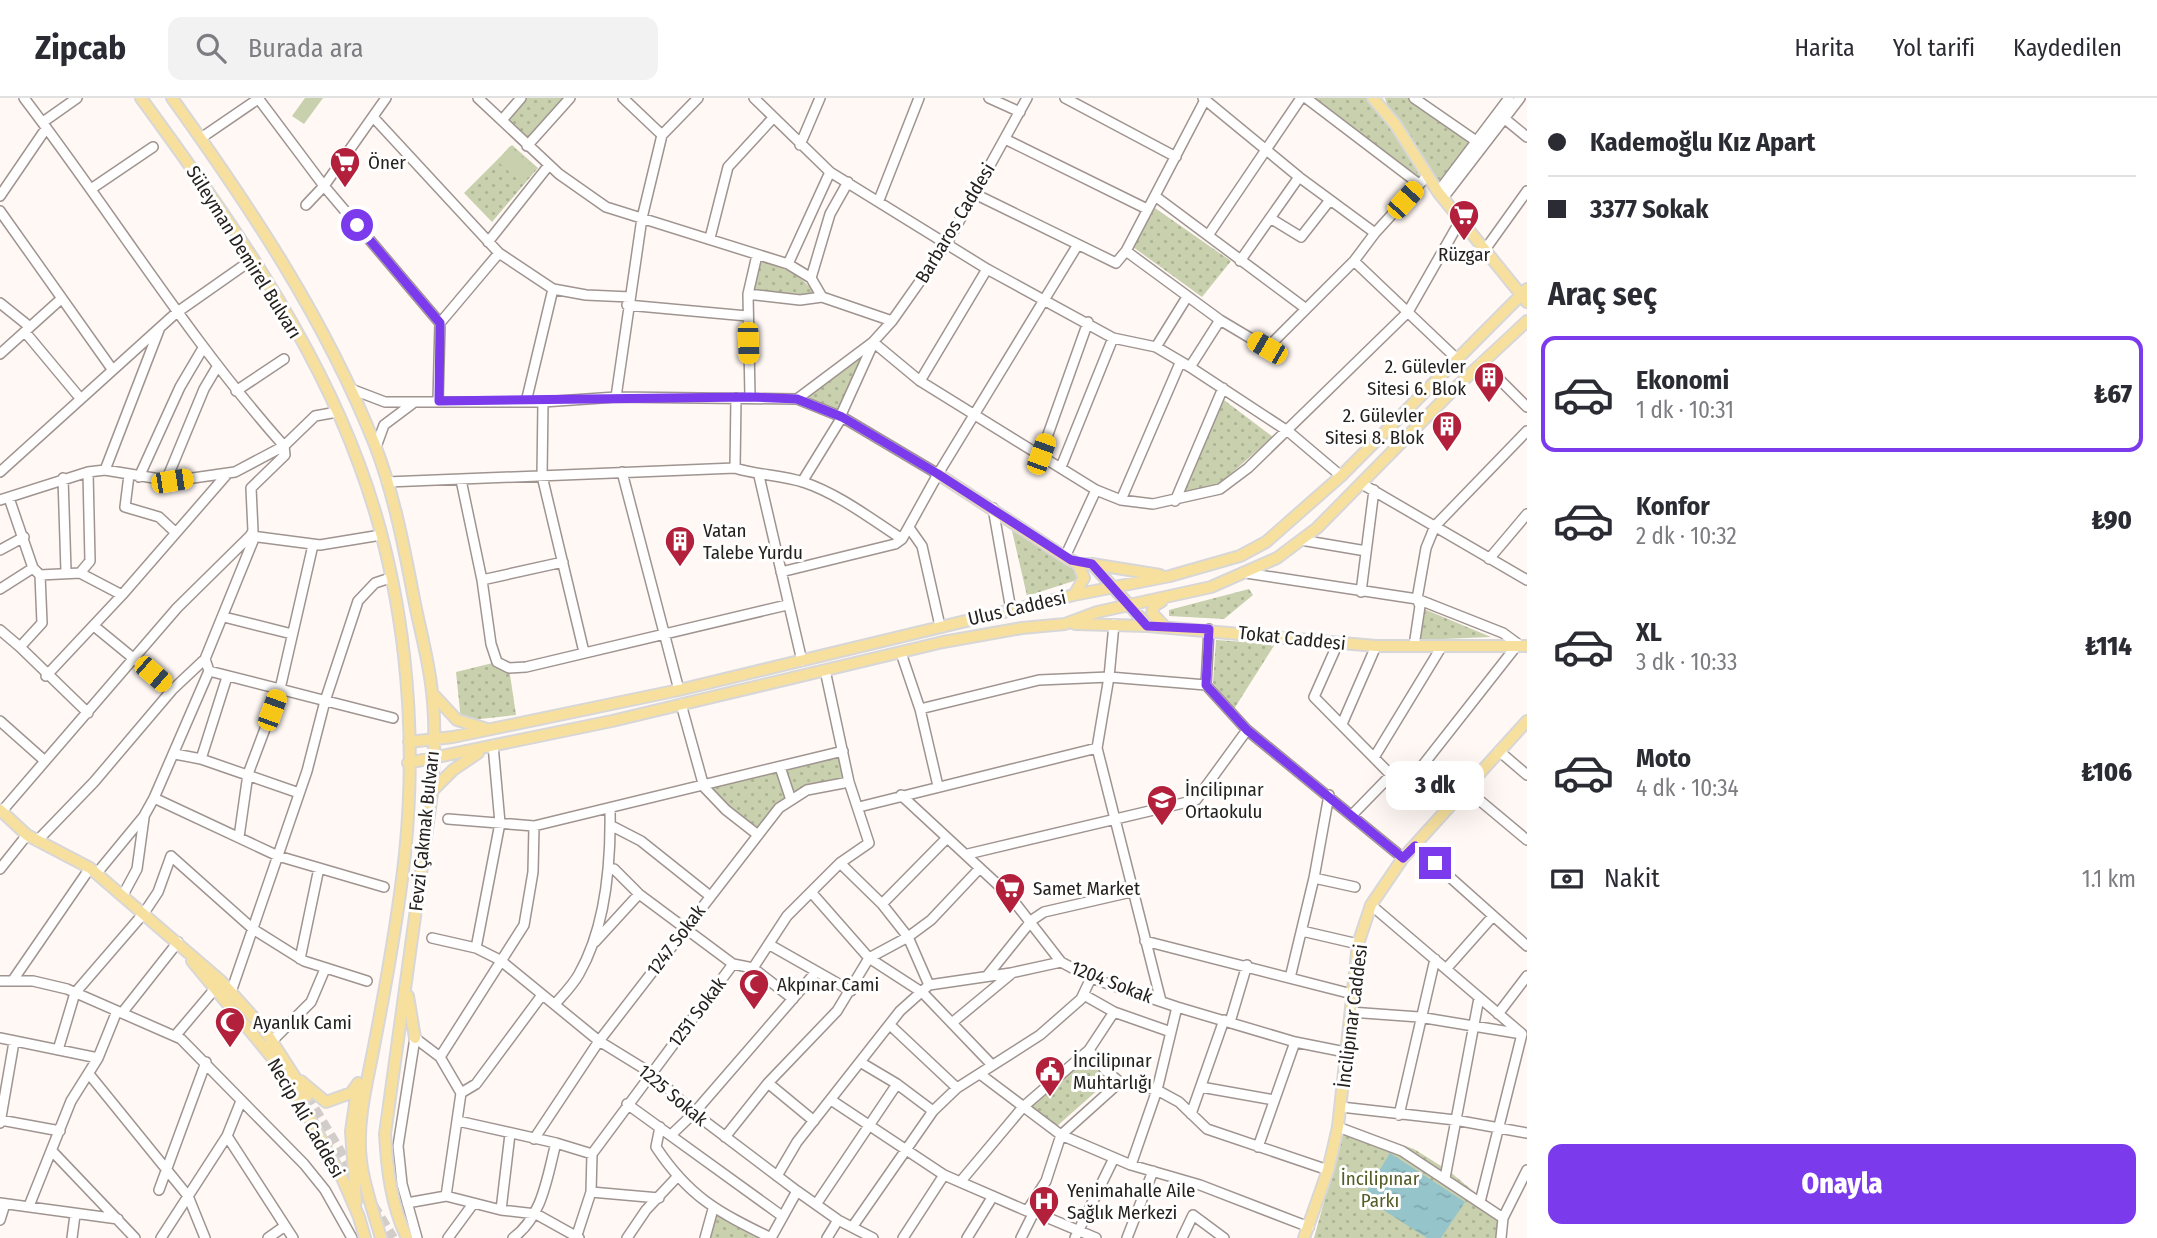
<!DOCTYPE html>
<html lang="tr">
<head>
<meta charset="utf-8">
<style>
  :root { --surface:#fff; --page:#f2f2f3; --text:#2b2b33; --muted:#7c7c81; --line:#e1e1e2; --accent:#7c3aed }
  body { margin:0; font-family:"Fira Sans Condensed",sans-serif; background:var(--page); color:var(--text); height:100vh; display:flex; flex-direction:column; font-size:26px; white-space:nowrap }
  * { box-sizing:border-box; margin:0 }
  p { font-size:23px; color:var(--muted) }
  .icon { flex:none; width:38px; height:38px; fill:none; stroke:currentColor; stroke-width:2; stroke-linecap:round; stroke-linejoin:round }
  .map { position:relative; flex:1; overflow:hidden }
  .drawer { display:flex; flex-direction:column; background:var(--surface); width:630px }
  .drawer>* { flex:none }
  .guide { display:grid; align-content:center; height:154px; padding:0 21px; background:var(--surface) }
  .end { position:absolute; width:32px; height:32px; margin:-16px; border:9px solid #7c3aed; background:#fff; box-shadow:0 0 0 4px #fff }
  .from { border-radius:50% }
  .bubble { position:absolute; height:49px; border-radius:14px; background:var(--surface); box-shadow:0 7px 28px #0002; font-size:23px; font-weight:800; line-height:49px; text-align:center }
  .car { position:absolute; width:21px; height:42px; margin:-21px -10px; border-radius:9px; box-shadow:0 0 5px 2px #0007; background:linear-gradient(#f5c518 24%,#345 0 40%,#f5c518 0 76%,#345 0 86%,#f5c518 0) }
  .guide b { display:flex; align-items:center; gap:24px; height:66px; font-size:26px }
  .guide b+b { border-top:2px solid var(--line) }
  .guide i { width:18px; height:18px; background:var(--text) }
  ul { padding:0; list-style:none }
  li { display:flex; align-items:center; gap:21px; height:116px; margin:0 14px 10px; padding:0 7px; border:4px solid transparent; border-radius:14px }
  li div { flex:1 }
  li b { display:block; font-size:26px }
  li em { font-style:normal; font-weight:800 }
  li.current { border-color:var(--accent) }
  li>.icon { width:63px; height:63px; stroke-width:1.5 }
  h2 { padding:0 21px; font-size:32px; line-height:84px }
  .pay { display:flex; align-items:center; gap:18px; height:77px; padding:0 21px; font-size:26px }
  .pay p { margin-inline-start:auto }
  .button { display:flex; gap:14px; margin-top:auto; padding:14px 21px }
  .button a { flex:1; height:80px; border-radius:14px; background:var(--accent); color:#fff; font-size:28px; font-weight:800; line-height:80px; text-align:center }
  header { display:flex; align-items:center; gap:42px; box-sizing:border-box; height:98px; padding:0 35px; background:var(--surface); border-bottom:2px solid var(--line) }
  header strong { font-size:33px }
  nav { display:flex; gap:38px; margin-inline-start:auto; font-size:24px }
  .search { width:490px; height:63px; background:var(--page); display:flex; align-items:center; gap:18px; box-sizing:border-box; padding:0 24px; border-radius:14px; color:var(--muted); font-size:26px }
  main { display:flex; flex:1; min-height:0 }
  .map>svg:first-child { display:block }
  .grass { fill:url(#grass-dots) }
  .garden { fill:#c8d0ad }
  .water { fill:url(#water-ripples) }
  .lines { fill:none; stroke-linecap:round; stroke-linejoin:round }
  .major-tunnel { stroke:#d3cdca; stroke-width:10; stroke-dasharray:10 5; stroke-linecap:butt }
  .minor-casing { stroke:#9f9490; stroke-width:12 }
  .major-casing { stroke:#d8d7d7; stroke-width:14 }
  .minor { stroke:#fff; stroke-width:9 }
  .major { stroke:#f7e09e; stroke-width:10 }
  .route { stroke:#7c3aed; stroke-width:9 }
  .labels { text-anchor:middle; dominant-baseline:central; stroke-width:6; stroke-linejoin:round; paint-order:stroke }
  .poi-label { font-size:19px; fill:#25211f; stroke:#fff; text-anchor:start }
  .street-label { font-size:19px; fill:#25211f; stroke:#fff }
  .park-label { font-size:19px; fill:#545d25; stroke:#fff }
</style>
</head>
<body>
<header>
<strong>Zipcab</strong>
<div class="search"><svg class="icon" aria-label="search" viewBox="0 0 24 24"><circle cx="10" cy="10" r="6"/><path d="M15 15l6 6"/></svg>Burada ara</div>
<nav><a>Harita</a><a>Yol tarifi</a><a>Kaydedilen</a></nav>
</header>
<main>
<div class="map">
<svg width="1527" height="1140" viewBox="0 0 1527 1140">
  <defs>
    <pattern id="grass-dots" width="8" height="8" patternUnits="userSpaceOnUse" patternTransform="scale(1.75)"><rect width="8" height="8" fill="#c8d0ad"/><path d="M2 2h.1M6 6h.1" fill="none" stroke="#acb294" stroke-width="1.8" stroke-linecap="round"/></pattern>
    <pattern id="water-ripples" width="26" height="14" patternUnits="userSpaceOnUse" patternTransform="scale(1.75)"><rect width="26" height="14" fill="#95c5cb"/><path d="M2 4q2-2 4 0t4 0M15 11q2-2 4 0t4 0" fill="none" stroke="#80a9ae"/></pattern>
  </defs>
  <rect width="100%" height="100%" fill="#fff8f5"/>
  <path class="grass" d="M523,0H567L527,48L502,22Z
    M1306,0H1373L1391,20L1385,0H1414L1476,44L1438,94L1427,78L1419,86Z
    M512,47L538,70L492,124L464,95Z
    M1155,110L1231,163L1202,199L1133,149Z
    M758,162C783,170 801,175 816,197L752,193Z
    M873,244L840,319L797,301Z
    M1224,302L1273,339L1219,386L1185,398L1183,390Z
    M1010,424L1073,466L1080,481L1027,498Z
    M1249,491L1253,497L1224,521L1169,518V512Z
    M1424,511L1491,539L1417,542Z
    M1216,542L1275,546L1234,611L1213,585Z
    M497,564L509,570L516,617L461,623L456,574Z
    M843,653L849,684C801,693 789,697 758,737L704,689Z
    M1085,962L1109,982L1056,1029L1029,1007Z
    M1345,1028L1414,1051L1449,1073L1508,1122L1500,1140H1314Z
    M713,1111L771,1140H705Z"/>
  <path class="garden" d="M305,0H323L304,26L292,18Z
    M510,48L534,70L521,84L497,63Z"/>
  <path class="water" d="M1390,1055L1465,1104L1441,1140H1427L1363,1099Z"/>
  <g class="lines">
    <path class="major-tunnel" d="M307,998L355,1078
      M373,1107L393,1140"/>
    <g class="minor-casing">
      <path id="minor" d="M258,0L324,88L440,225
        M478,0L559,76L606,109L788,166L811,180L822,199L892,223
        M623,0L662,37
        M754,0L830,74L987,171L1113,240L1156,249L1190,269L1289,334L1341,378
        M989,0L1020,14
        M1065,0L1176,59
        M1203,0L1299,79L1375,135
        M1306,0L1419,86
        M1414,0L1479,45
        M374,20L499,155L553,191L586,197L630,199
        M1505,21L1527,39
        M502,22L521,0
        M43,24L77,0
        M201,40L258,1
        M1005,41L1147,111
        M800,47L820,0
        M527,48L570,0
        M91,91L153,49
        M1438,94L1509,0
        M975,96L1116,165L1126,153L1206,0
        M0,98L45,32
        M1155,98L1305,210
        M1443,100L1520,0
        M879,102L919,0
        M306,107L324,88L386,0
        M0,113L112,271
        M1270,120L1301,139L1330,102
        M1209,136L1301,0
        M710,140L728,69L773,20
        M488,144L549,67
        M1126,153L1220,222L1267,250L1354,163L1375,135L1427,78
        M1484,153L1527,93
        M1240,163L1299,79
        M1354,163L1457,261
        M788,166L830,74
        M811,180L830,116L848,84
        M748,196L800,202L822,199
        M0,205L30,229
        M627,207L747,218
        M25,234L80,300
        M873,244L920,283L1096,392L1121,402L1153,406L1220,391L1248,370L1408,214L1460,123
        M1156,249L1187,199
        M0,256L61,201
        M1482,264L1527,309
        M1190,269L1220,222
        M920,283L987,171
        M351,291L385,304H543L616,299L797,301L842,319L938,376
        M236,293L284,261
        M616,299L642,120L662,37L698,0
        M750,299L748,196L757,157
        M797,301L873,244L892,223L947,145L1027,0
        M438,303L440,225L499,155
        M526,304L553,191
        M543,304L542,378L584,554
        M840,319L873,246
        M376,349L384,327L412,306
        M1041,356L1088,224
        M1061,369L1113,240
        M735,370L736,300
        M105,372L159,232
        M0,374L176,215L253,161
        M622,374L679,592
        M129,377L125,409L159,419L176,435
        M759,378L802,563
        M139,379L180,289L203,250
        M63,380L66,473
        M461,382L482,482L491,546L497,564L509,570L526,569L787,507
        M166,383L204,291L217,269
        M387,384L735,370C757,377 781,377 803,384C839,396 871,421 902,441
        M802,384L842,319
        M1362,386L1527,482
        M9,400L33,470L40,477
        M0,402L88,374L105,372L172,383L235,374L284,348L315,318L337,314
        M1121,402L1180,265
        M1175,403L1223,290
        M993,410L1011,512
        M910,431L922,448L940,528
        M251,438L320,447L381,437
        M1301,442L1366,453
        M0,452L24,439
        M1065,459L1096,392
        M1489,461L1527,416
        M781,474L895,446L902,441L938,376L1077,148
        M80,475L90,463L88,374
        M1246,475L1417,501L1503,535L1518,546L1408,686
        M482,482L563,464
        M0,491L33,470
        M1361,494L1374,392
        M224,519L292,536
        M1114,526L1109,579L1097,650L1161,903
        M94,528L172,592
        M1209,531L1206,587L1247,632L1403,760
        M0,532L20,549L42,525L40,477L80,475L122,497
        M1338,545L1314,599L1391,677L1453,705
        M1414,548L1420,508L1417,501L1426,450L1435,428L1527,333
        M20,549L88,615
        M901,555L920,611L938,688
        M209,573L393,620
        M46,578L122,497L228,375
        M681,606L704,689L726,712L758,737
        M920,611L1039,582L1109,579L1206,587
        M0,623L45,663
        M1342,626L1376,548
        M1499,653L1527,677
        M175,656L201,661L299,695
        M1375,658L1442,548
        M201,661L227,579
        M780,669L791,702
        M1466,691L1527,742
        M901,697L1009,797L1061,864L1091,880L1177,909L1295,944L1345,954
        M154,700L278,758L384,789
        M859,709L1097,650
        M2,713L177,510L250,438L253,433L251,390L285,357L284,348C187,239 112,115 24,0
        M1353,716L1391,677
        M448,721L534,728L843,653
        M610,727L641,743L710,798
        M239,739L248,676L280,591L313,447
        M37,743L94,684L172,592L205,561L255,438
        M1415,748L1527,848
        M968,756L1196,702L1247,632
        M840,765L882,806L908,839L929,887
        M0,771L27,737
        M608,772L614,771L639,796L733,866
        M97,775L144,718L154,700L209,573L205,561
        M1314,780L1329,697
        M811,794L869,860L923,895L992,967
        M123,797L137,771L144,720
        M882,806L947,740
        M1371,807L1521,935
        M1302,833L1358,846
        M432,840L476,850L500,862L599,943L651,975L694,1015L797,1093L838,1122L873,1140
        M1145,843L1352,896
        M595,844L639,796
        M770,847L851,893
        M476,850L500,725L493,647
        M300,861L319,770
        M753,870L793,901
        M1446,871L1493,818
        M987,878L1032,822L1044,814L1131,794
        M1290,880L1314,780L1355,789
        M13,882L90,770
        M0,883H33L67,891L181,941L304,1066L325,1092L352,1140
        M231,894L307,673L325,603L358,503L375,485L390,480
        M1084,897L1114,914L1171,934
        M555,906C563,897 573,887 579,876C606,829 611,765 610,711
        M1350,914L1419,919L1522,936L1480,1104
        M122,915L178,844
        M1498,916L1527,878
        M953,924L1011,876
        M1230,924L1247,867
        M890,927L957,990
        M175,938L219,886
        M0,940L98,960
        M271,944L311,904L325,871
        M58,952L75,895L144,815L158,794L171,758L253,831L304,863L367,883
        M1089,952L1106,973L1120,984L1157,992L1179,1004L1207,1031L1328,1072
        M440,959L524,827L533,774L534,728
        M860,964L897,986L933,1013
        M89,976L188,1098L205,1140
        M980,976L1061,1037L1131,1067L1200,1087L1309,1129
        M768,985L814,1023
        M1201,989L1274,1002
        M831,1002L944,1077L1027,1113
        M627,1006L782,1118
        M1341,1009L1455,1022L1527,1035
        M1191,1016L1224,922
        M1399,1017L1435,861
        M0,1022L60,1033
        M458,1023L556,1045L592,1056
        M0,1025L14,944
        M660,1029L656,1049C689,1099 718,1114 771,1140
        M1338,1029L1402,1053L1503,1120
        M671,1037L694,1015L816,874
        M227,1038L293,1140
        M725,1039L768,985L837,913L869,860L908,839L931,822L980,770
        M534,1041L599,943L779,710L807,692L849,684
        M1258,1049L1295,944
        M52,1053L135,1140
        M1131,1067L1157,992L1177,909
        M777,1078L797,1044L900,913L929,887L1011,875L1061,864
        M1445,1080L1479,900
        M961,1083L1023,1009L1089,952L1114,914
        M159,1092L206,964
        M591,1094L659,1100
        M446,1098L461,995L476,986L542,897
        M0,1105L118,1121
        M407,1105L446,1098L501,1112L536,1116L579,1140
        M817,1105L897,986
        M29,1108L71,1003L98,960L117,913
        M501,1112L510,1036
        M1034,1114L1096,1140
        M0,1122L5,1106
        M853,1128L933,1013L957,990L1040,937L1081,901L1091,880
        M72,1140L75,1117
        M161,1140L227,1038L241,1003
        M268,1140L285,1128
        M417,1140L402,1086L398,1048L415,940L440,959L461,995
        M448,1140L473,1106
        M513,1140C543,1118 547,1079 556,1045
        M576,1140L591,1094L592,1056L733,866L753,870L787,818L840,765L869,745L849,684L825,572
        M627,1140L646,1112L677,1079
        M705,1140L713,1111
        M771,1140L797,1093
        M827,1140L838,1122
        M903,1140L944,1077
        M967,1140L993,1098
        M1021,1140L1034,1114L1027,1113L1046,1083L1061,1037L1120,984
        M1075,1140L1114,1060
        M1127,1140L1153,1073
        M1182,1140L1193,1117L1224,1140
        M1501,1140L1503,1120L1527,1072"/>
    </g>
    <g class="major-casing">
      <path id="major" d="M141,0C223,112 311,235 359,366C405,489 418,626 405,756C398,819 387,881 375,943C368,981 356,1024 361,1063C364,1089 374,1115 381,1140
        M172,0C250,109 325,221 375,347C394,396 404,449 414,501C420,532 429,563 432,594C436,627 434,662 432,695L385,1036C387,1071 391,1107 407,1140
        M1373,0L1395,26L1438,94L1527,204
        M938,376L1065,459L1078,466H1092L1148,528L1376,548H1527
        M1092,466L1160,477
        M1074,497L1084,480L1078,466
        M1162,503L1154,508L1152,515L1165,529
        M1075,526L1148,528
        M432,595L457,622L484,630
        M409,644L453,639L679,592L1074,497L1170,478L1240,458L1266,444L1341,378L1527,191
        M408,665L612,623L943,544L1022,530L1065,526L1097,514L1211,489L1277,460L1317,430L1453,292L1527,223
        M432,693L453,672L478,655
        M0,712L27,737L90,770L221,883L264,931L307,998
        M192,863L270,957L301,1004L343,1082L359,1119L365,1140
        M408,898L415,940
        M301,983L326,1004L351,995L356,988
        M356,1104L351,1033L358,985
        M1304,1140L1328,1072L1338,1029L1358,846L1371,807L1403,760L1527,623"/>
    </g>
    <use href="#minor" class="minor"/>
    <use href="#major" class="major"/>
  </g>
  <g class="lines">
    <path class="route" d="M357,127L440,225L439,303L750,299L797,301L842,319L938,376L1071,462L1092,466L1147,528L1209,531L1206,587L1247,632L1403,760L1415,748L1435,765"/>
  </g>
  <defs>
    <g id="supermarket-pin" transform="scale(1.575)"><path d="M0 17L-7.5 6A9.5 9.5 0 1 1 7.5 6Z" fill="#b3203b" stroke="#fff"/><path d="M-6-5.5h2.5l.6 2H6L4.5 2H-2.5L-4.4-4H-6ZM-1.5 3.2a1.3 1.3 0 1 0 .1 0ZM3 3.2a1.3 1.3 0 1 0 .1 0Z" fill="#fff"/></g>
    <g id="building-pin" transform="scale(1.575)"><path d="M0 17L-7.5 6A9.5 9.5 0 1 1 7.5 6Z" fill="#b3203b" stroke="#fff"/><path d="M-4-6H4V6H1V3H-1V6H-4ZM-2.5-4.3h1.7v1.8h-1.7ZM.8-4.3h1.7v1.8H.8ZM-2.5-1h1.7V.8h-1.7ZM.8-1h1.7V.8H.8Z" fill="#fff"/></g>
    <g id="school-pin" transform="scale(1.575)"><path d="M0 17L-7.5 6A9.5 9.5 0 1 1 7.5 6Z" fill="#b3203b" stroke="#fff"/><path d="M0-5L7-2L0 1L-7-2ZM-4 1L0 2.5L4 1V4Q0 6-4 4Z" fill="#fff"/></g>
    <g id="mosque-pin" transform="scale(1.575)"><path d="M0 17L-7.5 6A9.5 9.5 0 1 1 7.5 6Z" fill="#b3203b" stroke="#fff"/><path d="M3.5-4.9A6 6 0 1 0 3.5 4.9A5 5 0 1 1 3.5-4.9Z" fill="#fff"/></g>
    <g id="civic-pin" transform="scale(1.575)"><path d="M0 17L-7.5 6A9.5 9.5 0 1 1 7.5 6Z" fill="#b3203b" stroke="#fff"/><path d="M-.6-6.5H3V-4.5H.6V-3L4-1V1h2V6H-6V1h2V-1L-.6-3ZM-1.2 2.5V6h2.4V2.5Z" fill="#fff"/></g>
    <g id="hospital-pin" transform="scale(1.575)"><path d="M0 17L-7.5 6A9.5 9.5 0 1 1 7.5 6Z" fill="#b3203b" stroke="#fff"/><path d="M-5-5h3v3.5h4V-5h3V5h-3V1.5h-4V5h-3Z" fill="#fff"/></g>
  </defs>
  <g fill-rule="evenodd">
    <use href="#supermarket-pin" x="345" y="64"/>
    <use href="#supermarket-pin" x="1464" y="117"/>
    <use href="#building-pin" x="1489" y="279"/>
    <use href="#building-pin" x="1447" y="328"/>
    <use href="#building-pin" x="680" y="443"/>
    <use href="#school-pin" x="1162" y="702"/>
    <use href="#supermarket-pin" x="1010" y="790"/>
    <use href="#mosque-pin" x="754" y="886"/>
    <use href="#mosque-pin" x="230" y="924"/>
    <use href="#civic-pin" x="1050" y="973"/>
    <use href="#hospital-pin" x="1044" y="1103"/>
  </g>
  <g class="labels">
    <g class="poi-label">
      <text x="368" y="64">Öner</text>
      <text x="1464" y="156" text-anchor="middle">Rüzgar</text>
      <text x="1466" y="268" text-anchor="end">2. Gülevler<tspan x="1466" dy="22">Sitesi 6. Blok</tspan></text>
      <text x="1424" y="317" text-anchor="end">2. Gülevler<tspan x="1424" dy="22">Sitesi 8. Blok</tspan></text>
      <text x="703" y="432">Vatan<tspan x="703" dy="22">Talebe Yurdu</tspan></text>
      <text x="1185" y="691">İncilipınar<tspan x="1185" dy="22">Ortaokulu</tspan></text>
      <text x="1033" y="790">Samet Market</text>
      <text x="777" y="886">Akpınar Cami</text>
      <text x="253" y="924">Ayanlık Cami</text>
      <text x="1073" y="962">İncilipınar<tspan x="1073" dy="22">Muhtarlığı</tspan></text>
      <text x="1067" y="1092">Yenimahalle Aile<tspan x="1067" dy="22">Sağlık Merkezi</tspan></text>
    </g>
    <g class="street-label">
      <text transform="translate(955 125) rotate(-59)">Barbaros Caddesi</text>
      <text transform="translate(244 154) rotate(58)">Süleyman Demirel Bulvarı</text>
      <text transform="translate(1017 510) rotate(-13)">Ulus Caddesi</text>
      <text transform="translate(1292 540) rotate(6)">Tokat Caddesi</text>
      <text transform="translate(424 733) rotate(-84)">Fevzi Çakmak Bulvarı</text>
      <text transform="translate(676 842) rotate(-53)">1247 Sokak</text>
      <text transform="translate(1112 884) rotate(21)">1204 Sokak</text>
      <text transform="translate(697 914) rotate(-53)">1251 Sokak</text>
      <text transform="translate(1352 918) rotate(-83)">İncilipınar Caddesi</text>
      <text transform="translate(673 997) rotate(40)">1225 Sokak</text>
      <text transform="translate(306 1020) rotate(60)">Necip Ali Caddesi</text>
    </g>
    <g class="park-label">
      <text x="1380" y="1080">İncilipınar<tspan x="1380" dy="22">Parkı</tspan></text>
    </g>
  </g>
</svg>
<i class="end from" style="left:357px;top:127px"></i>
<i class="end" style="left:1435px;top:765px"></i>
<div class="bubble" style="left:1386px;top:663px;width:98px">3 dk</div>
<i class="car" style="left:1405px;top:102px;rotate:42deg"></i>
<i class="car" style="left:748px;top:245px;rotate:178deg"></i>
<i class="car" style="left:1267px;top:250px;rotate:300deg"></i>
<i class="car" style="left:1041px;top:356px;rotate:20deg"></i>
<i class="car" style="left:172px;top:383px;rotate:81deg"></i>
<i class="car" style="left:153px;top:576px;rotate:131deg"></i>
<i class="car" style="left:272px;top:612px;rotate:20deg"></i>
</div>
<section class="drawer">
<div class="guide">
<b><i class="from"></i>Kademoğlu Kız Apart</b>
<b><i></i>3377 Sokak</b>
</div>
<h2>Araç seç</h2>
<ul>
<li class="current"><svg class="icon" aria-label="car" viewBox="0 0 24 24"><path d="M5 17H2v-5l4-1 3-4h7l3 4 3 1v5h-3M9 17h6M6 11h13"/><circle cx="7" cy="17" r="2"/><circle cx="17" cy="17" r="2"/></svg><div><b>Ekonomi</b><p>1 dk · 10:31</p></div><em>₺67</em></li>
<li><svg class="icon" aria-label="car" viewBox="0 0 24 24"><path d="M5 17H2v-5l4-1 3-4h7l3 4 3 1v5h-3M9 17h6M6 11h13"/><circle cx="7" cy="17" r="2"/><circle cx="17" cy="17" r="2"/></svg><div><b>Konfor</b><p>2 dk · 10:32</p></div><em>₺90</em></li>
<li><svg class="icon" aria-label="car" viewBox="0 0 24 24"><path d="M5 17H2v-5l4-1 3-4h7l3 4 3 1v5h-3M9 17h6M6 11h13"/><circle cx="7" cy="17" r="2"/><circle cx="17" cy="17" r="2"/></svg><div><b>XL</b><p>3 dk · 10:33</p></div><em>₺114</em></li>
<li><svg class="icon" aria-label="car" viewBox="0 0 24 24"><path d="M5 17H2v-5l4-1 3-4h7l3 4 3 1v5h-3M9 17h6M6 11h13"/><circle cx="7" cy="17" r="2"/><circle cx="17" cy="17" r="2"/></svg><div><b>Moto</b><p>4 dk · 10:34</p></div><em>₺106</em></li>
</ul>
<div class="pay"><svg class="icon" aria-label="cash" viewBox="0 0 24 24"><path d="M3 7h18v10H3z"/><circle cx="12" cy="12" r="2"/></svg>Nakit<p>1.1 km</p></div>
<div class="button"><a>Onayla</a></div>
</section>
</main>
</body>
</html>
